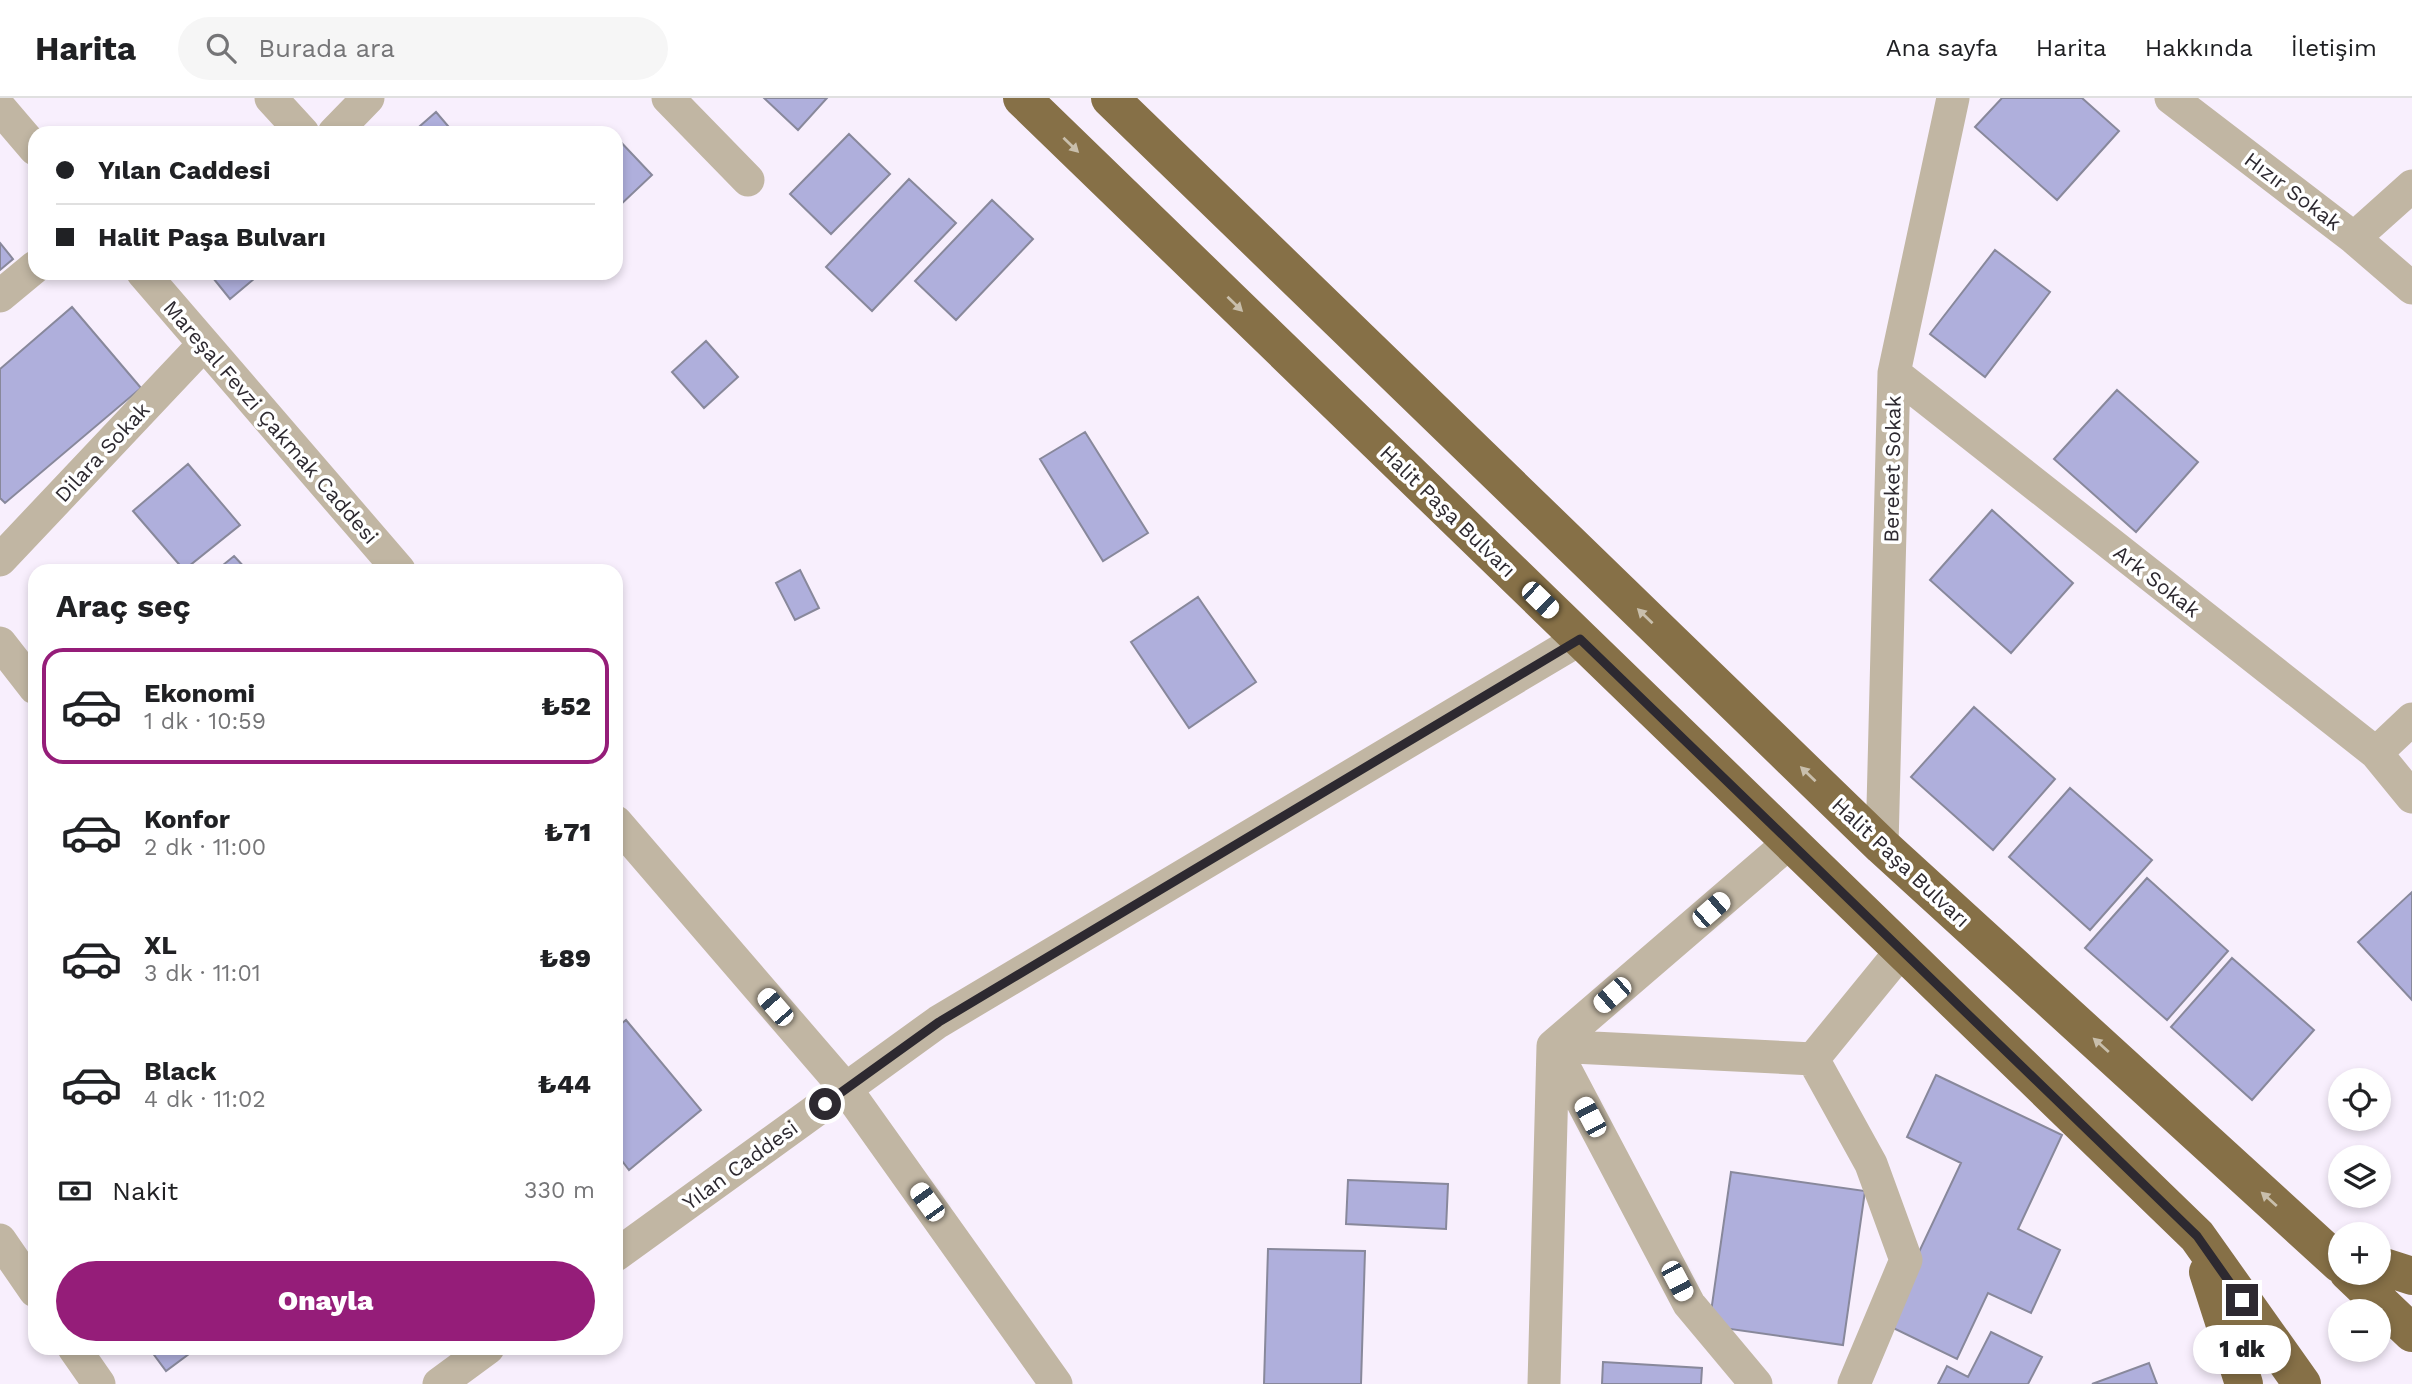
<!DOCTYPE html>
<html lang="tr">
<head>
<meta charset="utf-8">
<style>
  :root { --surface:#fff; --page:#f6f6f6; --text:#202124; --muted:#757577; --line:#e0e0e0; --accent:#951d79 }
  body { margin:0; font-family:"Work Sans",sans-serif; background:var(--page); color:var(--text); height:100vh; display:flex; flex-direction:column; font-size:26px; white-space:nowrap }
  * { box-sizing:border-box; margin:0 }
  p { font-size:23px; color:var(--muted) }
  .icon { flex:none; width:38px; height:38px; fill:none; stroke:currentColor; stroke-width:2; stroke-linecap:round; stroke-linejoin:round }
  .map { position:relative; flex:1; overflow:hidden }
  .sheet { position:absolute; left:28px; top:466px; width:595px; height:791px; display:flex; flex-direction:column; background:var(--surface); border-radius:21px; box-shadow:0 4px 10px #0003 }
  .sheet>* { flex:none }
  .hud { position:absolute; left:28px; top:28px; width:595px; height:154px; border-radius:21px; box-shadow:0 4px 10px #0003; display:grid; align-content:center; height:154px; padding:0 28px; background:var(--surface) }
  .tools { position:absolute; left:2328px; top:970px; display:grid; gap:14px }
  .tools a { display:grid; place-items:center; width:63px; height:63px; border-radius:50%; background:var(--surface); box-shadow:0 4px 10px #0003; font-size:35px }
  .end { position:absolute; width:32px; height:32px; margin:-16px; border:9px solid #2d2930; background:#fff; box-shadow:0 0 0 4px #fff }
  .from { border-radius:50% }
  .bubble { position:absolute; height:49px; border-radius:24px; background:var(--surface); box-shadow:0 4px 10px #0003; font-size:23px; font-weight:800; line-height:49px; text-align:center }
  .car { position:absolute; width:21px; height:42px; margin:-21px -10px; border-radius:9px; box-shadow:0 0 5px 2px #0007; background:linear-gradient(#fff 24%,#345 0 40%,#fff 0 76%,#345 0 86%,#fff 0) }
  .hud b { display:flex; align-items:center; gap:24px; height:66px; font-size:26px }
  .hud b+b { border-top:2px solid var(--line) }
  .hud i { width:18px; height:18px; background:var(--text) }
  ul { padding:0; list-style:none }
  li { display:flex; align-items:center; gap:21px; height:116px; margin:0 14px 10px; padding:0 14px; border:4px solid transparent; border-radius:21px }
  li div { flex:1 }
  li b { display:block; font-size:26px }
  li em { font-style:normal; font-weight:800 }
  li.active { border-color:var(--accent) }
  li>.icon { width:63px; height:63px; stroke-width:1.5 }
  h2 { padding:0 28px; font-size:32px; line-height:84px }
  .pay { display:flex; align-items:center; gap:18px; height:77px; padding:0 28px; font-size:26px }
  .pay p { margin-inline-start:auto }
  .action { display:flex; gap:14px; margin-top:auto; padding:14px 28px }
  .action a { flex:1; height:80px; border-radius:42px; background:var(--accent); color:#fff; font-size:28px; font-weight:800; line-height:80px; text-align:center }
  header { display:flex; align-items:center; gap:42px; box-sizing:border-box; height:98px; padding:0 35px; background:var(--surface); border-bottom:2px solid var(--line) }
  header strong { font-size:33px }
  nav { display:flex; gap:38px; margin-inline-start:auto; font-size:24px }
  .search { width:490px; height:63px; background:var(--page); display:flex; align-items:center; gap:18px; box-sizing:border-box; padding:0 24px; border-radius:38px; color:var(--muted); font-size:26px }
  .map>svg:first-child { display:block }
  .building { fill:#afafdc; stroke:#88889b; stroke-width:2 }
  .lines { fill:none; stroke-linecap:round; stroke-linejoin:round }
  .street { stroke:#c1b6a3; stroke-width:33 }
  .highway { stroke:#867047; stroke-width:38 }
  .oneway { fill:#c9bfac }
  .route { stroke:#2d2930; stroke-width:9 }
  .labels { text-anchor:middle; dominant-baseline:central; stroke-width:7; stroke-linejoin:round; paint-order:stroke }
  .street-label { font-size:21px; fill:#2d2930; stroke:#fff }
</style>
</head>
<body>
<header>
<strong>Harita</strong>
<div class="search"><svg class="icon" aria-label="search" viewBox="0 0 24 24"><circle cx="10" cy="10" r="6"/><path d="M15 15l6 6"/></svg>Burada ara</div>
<nav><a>Ana sayfa</a><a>Harita</a><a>Hakkında</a><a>İletişim</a></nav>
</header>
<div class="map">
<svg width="2412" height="1286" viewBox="0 0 2412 1286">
  <rect width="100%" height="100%" fill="#f8effd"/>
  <path class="building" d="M764,0H827L798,32Z
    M2002,0H2082L2119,33L2057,102L1975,29Z
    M436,14L454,35H412Z
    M849,36L890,76L831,136L790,96Z
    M616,39L652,77L616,111Z
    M909,81L956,125L872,213L826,169Z
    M992,102L1033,141L956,222L915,183Z
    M0,145L13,161L0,172Z
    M1995,152L2050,194L1985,279L1930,236Z
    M209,175H261L230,201Z
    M72,209L141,290L5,405L0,400V271Z
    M706,243L738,279L704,310L672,274Z
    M2117,292L2198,364L2136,434L2054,361Z
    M1085,334L1148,435L1103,463L1040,361Z
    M188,366L240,427L184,472L133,413Z
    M1992,412L2073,485L2011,555L1930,482Z
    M234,458L247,472H217Z
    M800,472L819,510L795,522L776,485Z
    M1198,499L1256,584L1189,630L1131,544Z
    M1974,609L2055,681L1993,752L1911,679Z
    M2070,690L2152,762L2090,832L2009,759Z
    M2147,780L2228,853L2167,922L2085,850Z
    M2412,794V902L2358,844Z
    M2232,860L2314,932L2252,1002L2171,929Z
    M626,922L701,1012L629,1072L616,1055V930Z
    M1936,977L2062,1037L2018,1131L2060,1152L2031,1215L1988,1195L1957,1261L1885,1226L1961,1065L1907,1039Z
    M1731,1074L1865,1093L1843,1247L1709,1228Z
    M1348,1082L1448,1086L1446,1131L1346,1126Z
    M1268,1151L1365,1153L1361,1286H1264Z
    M1991,1234L2042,1259L2028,1286H1938L1947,1268L1968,1279Z
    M149,1250H197L166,1273Z
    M1603,1264L1702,1270L1701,1286H1602Z
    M2149,1265L2157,1286H2092Z"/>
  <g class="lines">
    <path class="street" d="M271,0L303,35
      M668,0L748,82
      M2171,0L2354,140L2412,190
      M0,10L35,51
      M334,35L368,0
      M2354,140L2412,88
      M143,175L399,472
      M0,198L35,169
      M1894,275L2376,655L2412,699
      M0,462L204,246
      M0,545L35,590
      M2376,655L2412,621
      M616,724L846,991L1056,1286
      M1882,748L1894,275L1953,0
      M1553,948L1813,961
      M1554,950L1689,1206L1756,1286
      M0,1142L35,1193
      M616,1157L938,924L1580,541
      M74,1250L99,1286
      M439,1286L488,1250
      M1544,1286L1553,948L1790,744
      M1854,1286L1906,1162L1871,1066L1813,961L1902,852"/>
    <path class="highway" d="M1022,0L2197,1138L2302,1286
      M1110,0L1882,748L2340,1166
      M2378,1167L2412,1178
      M2208,1174L2244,1286
      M2348,1174L2412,1235"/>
  </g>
  <defs><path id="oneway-solid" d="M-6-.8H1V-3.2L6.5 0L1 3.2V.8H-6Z" transform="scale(1.75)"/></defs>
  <g class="oneway">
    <use href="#oneway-solid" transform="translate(1071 47) rotate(44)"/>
    <use href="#oneway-solid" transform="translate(1235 206) rotate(44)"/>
    <use href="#oneway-solid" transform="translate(1645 518) rotate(-136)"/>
    <use href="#oneway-solid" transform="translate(1808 676) rotate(-136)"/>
    <use href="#oneway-solid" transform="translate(2101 947) rotate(-138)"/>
    <use href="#oneway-solid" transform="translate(2269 1101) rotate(-138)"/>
  </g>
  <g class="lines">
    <path class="route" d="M825,1006L939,924L1580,541L2197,1138L2242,1202"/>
  </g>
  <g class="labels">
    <g class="street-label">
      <text transform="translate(2293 93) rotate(37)">Hızır Sokak</text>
      <text transform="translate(271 324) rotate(49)">Mareşal Fevzi Çakmak Caddesi</text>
      <text transform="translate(102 354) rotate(-47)">Dilara Sokak</text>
      <text transform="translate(1892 371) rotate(-89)">Bereket Sokak</text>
      <text transform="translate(1448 413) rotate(44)">Halit Paşa Bulvarı</text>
      <text transform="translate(2157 483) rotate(38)">Ark Sokak</text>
      <text transform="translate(1901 764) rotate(43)">Halit Paşa Bulvarı</text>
      <text transform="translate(740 1067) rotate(-36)">Yılan Caddesi</text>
    </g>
  </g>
</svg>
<div class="tools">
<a><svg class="icon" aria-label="locate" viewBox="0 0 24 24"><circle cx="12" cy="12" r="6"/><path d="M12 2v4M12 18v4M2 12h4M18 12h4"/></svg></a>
<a><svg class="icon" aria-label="layers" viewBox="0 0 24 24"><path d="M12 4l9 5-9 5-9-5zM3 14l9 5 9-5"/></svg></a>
<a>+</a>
<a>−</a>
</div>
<i class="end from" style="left:825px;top:1006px"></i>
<i class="end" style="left:2242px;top:1202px"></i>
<div class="bubble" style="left:2193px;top:1227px;width:98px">1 dk</div>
<i class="car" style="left:1540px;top:502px;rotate:134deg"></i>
<i class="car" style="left:1711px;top:812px;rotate:49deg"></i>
<i class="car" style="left:1612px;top:897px;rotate:229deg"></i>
<i class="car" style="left:775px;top:909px;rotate:319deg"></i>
<i class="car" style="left:1590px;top:1019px;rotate:332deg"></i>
<i class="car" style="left:927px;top:1104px;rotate:324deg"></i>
<i class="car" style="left:1677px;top:1183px;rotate:152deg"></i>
<div class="hud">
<b><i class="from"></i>Yılan Caddesi</b>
<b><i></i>Halit Paşa Bulvarı</b>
</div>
<section class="sheet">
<h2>Araç seç</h2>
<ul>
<li class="active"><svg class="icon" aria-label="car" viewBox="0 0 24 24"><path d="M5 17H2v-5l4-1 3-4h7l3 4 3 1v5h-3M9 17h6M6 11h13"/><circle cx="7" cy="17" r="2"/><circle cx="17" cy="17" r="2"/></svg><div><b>Ekonomi</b><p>1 dk · 10:59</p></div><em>₺52</em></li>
<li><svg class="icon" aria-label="car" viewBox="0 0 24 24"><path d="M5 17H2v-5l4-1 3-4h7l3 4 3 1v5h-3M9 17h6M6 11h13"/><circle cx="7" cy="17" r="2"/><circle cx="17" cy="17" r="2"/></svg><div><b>Konfor</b><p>2 dk · 11:00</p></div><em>₺71</em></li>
<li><svg class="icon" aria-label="car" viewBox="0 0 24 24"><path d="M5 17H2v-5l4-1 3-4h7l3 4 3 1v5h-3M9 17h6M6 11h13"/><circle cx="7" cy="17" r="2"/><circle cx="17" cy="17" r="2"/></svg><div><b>XL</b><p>3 dk · 11:01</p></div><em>₺89</em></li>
<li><svg class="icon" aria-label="car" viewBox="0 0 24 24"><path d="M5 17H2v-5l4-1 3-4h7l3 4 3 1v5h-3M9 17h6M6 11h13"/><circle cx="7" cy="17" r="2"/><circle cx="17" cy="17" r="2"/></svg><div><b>Black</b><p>4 dk · 11:02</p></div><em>₺44</em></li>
</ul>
<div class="pay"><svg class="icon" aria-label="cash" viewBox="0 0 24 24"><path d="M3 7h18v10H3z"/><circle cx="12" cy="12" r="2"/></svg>Nakit<p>330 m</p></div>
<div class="action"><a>Onayla</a></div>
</section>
</div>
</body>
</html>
